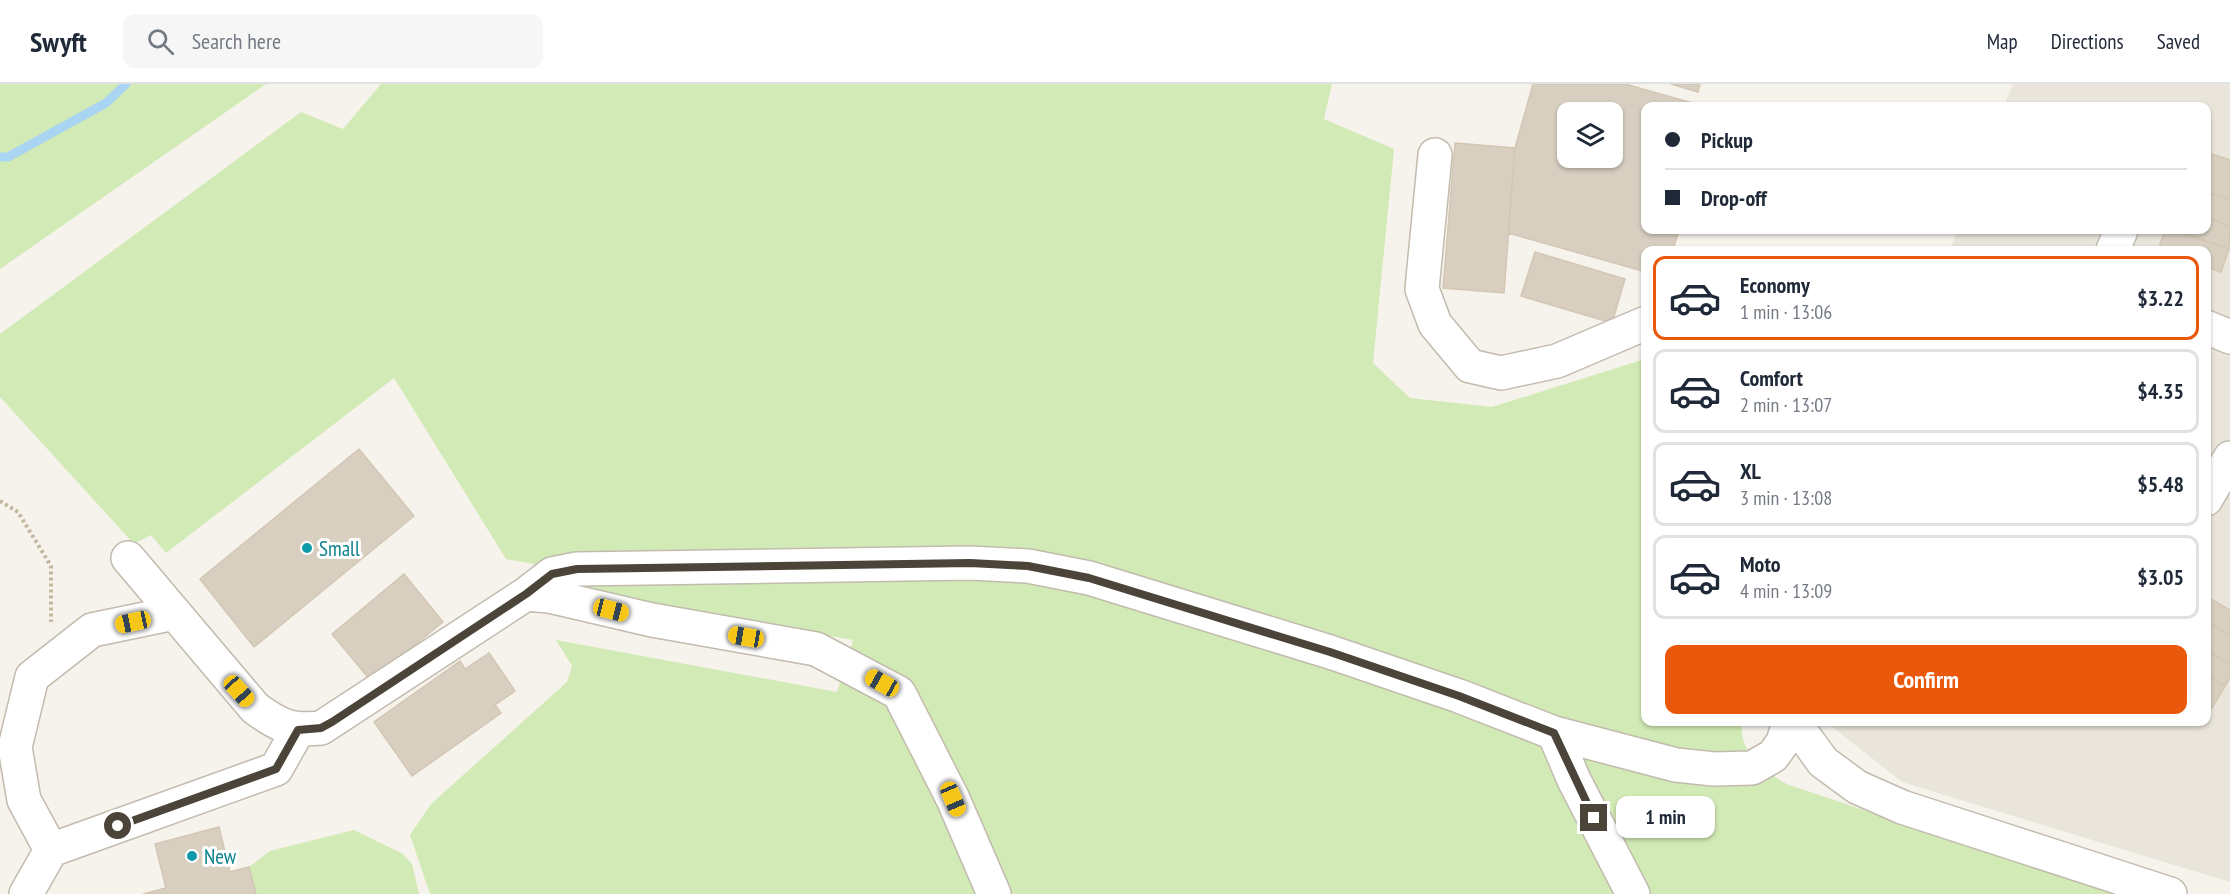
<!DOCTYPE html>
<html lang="en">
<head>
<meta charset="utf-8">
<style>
  :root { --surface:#fff; --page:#f6f6f7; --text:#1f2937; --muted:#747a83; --line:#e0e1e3; --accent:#ea580c }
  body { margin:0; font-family:"PT Sans Narrow",sans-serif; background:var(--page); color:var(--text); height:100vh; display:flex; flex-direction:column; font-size:22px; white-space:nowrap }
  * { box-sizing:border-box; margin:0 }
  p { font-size:20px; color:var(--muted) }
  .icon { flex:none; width:33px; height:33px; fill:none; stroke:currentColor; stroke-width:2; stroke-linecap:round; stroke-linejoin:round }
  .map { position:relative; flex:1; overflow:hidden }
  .panel { position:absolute; left:1641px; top:162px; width:570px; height:480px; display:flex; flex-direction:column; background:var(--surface); border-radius:12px; box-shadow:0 2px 4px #0004 }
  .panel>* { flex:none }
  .guide { position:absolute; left:1641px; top:18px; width:570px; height:132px; border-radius:12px; box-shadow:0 2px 4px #0004; display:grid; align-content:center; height:132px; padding:0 24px; background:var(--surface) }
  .controls { position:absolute; left:1557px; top:18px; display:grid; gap:12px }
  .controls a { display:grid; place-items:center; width:66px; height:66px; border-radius:12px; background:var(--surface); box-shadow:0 2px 4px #0004; font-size:30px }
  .end { position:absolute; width:27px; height:27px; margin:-14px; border:8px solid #4b4439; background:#fff; box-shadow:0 0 0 3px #fff }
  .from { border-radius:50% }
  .bubble { position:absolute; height:42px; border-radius:12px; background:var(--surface); box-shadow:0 2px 4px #0004; font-size:20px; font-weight:700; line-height:42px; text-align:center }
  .car { position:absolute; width:18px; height:36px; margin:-18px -9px; border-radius:8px; box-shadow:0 0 4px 2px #0007; background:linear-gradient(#f5c518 24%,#345 0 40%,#f5c518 0 76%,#345 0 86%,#f5c518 0) }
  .guide b { display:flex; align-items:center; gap:21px; height:57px; font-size:22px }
  .guide b+b { border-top:2px solid var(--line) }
  .guide i { width:15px; height:15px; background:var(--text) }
  ul { padding:10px 0 0; list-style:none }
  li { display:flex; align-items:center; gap:18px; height:84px; margin:0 12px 9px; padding:0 12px; border:3px solid var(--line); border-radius:12px }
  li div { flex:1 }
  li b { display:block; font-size:22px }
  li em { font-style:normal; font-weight:700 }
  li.active { border-color:var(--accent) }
  li>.icon { width:54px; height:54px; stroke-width:1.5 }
  .cta { display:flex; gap:12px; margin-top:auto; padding:12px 24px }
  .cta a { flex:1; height:69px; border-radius:12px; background:var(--accent); color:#fff; font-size:24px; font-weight:700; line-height:69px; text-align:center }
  header { display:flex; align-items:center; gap:36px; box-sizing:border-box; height:84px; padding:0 30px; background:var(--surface); border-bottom:2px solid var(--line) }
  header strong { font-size:28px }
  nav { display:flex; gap:33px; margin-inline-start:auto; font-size:21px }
  .search { width:420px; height:54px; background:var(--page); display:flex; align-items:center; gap:15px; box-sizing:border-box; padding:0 21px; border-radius:12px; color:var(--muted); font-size:22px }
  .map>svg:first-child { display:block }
  .residential { fill:#eae5da }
  .green { fill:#d2eab5 }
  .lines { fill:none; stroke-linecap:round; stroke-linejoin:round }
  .stream { stroke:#a9d4f2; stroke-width:9 }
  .building { fill:#d8cfc1; stroke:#d3c7b4; stroke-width:1.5; fill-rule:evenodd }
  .minor-casing { stroke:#c2bbae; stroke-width:36 }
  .path { stroke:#c4b79f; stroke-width:4; stroke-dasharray:3 3; stroke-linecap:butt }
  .minor { stroke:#fff; stroke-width:33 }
  .route { stroke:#4b4439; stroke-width:8 }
  .culture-dot { fill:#0f9aa8; stroke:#fff; stroke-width:2 }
  .labels { text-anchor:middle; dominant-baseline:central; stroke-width:6; stroke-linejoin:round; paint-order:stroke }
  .culture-label { font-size:21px; fill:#0d838f; stroke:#fff; text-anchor:start }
</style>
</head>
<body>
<header>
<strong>Swyft</strong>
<div class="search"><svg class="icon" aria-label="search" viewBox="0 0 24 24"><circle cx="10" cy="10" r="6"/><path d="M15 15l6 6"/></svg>Search here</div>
<nav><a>Map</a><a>Directions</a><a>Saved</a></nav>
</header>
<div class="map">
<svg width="2230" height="810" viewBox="0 0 2230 810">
  <rect width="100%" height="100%" fill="#f6f3ec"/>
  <path class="residential" d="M2013,0H2230V798L1902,698L1826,638H2206V166H1950L1958,146H2206V22H2004Z"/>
  <path class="green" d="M0,0H266L0,185Z
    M381,0H1332L1324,35L1394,65L1373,279L1410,314L1492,323L1645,275L1646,638H1742C1738,668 1765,689 1789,701L2116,810H430L410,751L431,720L567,598L572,582L556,556L837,608L853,556L549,502L539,481L506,475L394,294L166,469L151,451L134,460L0,313V250L301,28L343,45Z
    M354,746L403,770L412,780L419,810H256L249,783L270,767Z"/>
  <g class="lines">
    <path class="stream" d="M0,73H8L106,19L126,0"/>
  </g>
  <path class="building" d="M1533,0H1625L1703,22H1646V146H1679L1673,166H1646V188L1508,149L1515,64ZM1568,28H1612V74H1568Z
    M1671,0H1700L1698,8Z
    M1455,59L1515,64L1504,209L1443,204Z
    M2206,68L2230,76V116L2206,108Z
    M2206,108L2230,116V142L2206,134Z
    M2206,134L2230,142L2229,165L2174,146H2206Z
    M2165,146H2174L2229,165L2221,188L2206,183V166H2158Z
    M1535,168L1625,195L1612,239L1521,212Z
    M359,365L414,432L254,563L200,495Z
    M404,490L443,538L371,597L332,550Z
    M2206,512L2230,526V551L2206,537Z
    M2206,537L2230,551V580L2206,566Z
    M2206,566L2230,580V594L2225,602L2206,591Z
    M489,569L515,607L495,621L501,629L412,692L374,638L460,577L465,585Z
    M2206,591L2225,602L2212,624L2206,621Z
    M219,743L230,788L249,783L256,810H143L166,804L155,760Z"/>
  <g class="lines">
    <g class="minor-casing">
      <path id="minor" d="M1435,71L1422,205L1435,240L1470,282L1501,289L1557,277L1646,239
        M2113,166L2121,146
        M2206,243L2230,253
        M2206,415L2230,374
        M128,474L255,624C279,642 291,647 321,644L526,510L549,512L652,536L816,565L899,609L953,715L994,810
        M526,510L552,490L577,485L970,479L1028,482L1089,494L1330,568L1459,612L1554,649L1676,681L1714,685L1752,684L1773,672L1783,658L1789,638
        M1794,638L1823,678L1857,703L1902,723L2170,810
        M1554,649L1574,696L1633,810
        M51,766L24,716L15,663L32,593L92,546L174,529
        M26,810L51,766L276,685L298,646"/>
    </g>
    <path class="path" d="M0,417L18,428L51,482V538"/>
    <use href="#minor" class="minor"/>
  </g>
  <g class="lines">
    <path class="route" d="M118,742L276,685L298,646L321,644L332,638L526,510L552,490L577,485L970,479L1028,482L1089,494L1330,568L1459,612L1554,649L1594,734"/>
  </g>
  <g class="culture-dot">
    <circle cx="307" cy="464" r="6"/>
    <circle cx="192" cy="772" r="6"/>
  </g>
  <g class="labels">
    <g class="culture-label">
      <text x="319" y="464">Small</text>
      <text x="204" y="772">New</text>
    </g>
  </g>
</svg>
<div class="controls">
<a><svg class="icon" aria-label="layers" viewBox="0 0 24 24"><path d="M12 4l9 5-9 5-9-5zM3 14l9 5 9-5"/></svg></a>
</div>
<i class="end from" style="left:118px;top:742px"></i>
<i class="end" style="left:1594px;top:734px"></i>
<div class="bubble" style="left:1616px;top:712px;width:99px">1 min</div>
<i class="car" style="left:611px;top:526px;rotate:104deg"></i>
<i class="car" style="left:133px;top:538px;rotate:258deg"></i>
<i class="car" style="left:746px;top:553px;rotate:280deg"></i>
<i class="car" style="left:882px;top:599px;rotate:299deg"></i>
<i class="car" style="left:239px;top:607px;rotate:138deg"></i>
<i class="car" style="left:953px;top:715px;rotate:157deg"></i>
<div class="guide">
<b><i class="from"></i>Pickup</b>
<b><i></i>Drop-off</b>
</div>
<section class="panel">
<ul>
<li class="active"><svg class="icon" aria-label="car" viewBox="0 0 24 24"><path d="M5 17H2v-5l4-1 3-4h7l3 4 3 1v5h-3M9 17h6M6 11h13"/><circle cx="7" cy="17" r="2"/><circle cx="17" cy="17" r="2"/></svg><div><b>Economy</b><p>1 min · 13:06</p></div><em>$3.22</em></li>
<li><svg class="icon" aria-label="car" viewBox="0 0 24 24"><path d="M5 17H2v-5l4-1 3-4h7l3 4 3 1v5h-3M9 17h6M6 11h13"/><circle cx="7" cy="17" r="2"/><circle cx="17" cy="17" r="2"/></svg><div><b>Comfort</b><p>2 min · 13:07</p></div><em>$4.35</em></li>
<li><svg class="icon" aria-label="car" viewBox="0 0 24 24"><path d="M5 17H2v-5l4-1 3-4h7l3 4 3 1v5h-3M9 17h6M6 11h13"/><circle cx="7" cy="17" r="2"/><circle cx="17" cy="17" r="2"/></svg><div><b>XL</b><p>3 min · 13:08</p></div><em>$5.48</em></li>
<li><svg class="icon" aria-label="car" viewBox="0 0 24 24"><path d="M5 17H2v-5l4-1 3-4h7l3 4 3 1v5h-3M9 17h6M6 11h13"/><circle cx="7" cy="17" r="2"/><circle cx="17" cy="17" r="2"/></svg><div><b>Moto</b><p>4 min · 13:09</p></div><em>$3.05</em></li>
</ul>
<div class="cta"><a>Confirm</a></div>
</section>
</div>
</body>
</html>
